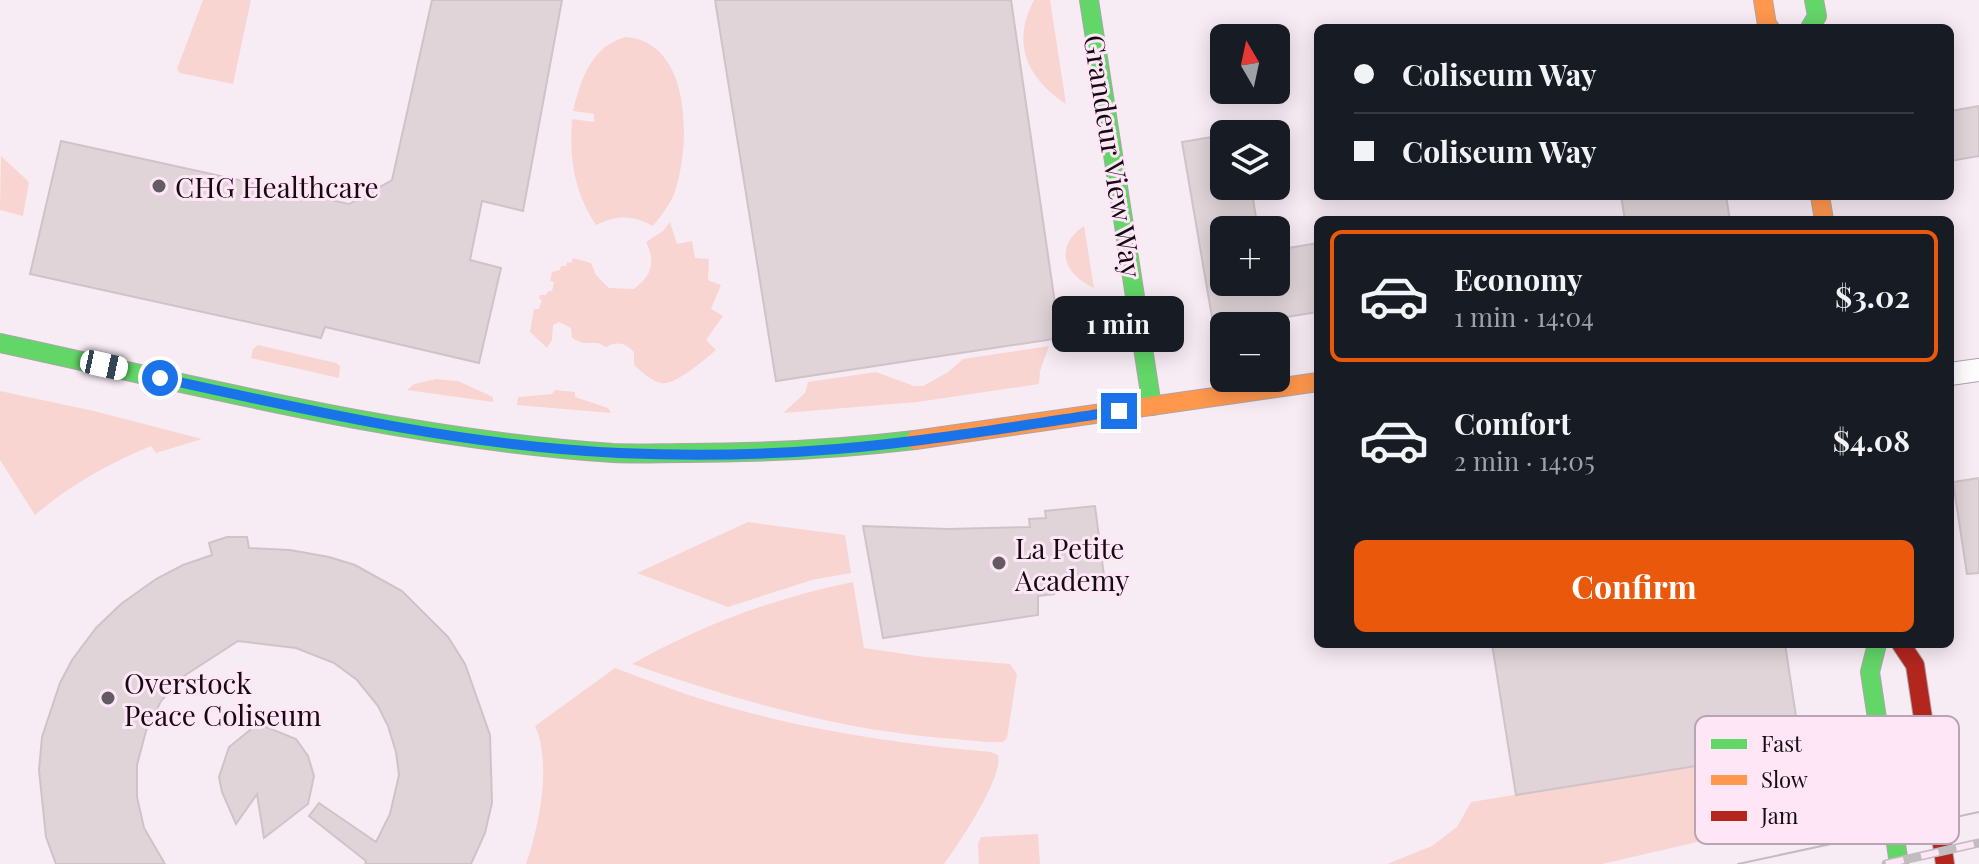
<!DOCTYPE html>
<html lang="en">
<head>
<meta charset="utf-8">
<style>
  :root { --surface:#171b24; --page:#242831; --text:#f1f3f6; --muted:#9ea1a6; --line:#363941; --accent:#ea580c }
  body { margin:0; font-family:"Playfair Display",serif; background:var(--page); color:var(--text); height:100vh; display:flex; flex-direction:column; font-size:30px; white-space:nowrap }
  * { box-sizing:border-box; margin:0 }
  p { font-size:26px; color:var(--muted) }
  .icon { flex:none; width:44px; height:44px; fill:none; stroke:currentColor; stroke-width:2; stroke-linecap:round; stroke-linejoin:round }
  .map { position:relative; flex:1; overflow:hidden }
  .drawer { position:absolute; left:1314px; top:216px; width:640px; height:432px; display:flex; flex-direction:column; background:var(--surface); border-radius:12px; box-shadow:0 4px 20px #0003 }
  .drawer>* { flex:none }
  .top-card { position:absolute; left:1314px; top:24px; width:640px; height:176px; border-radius:12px; box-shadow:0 4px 20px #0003; display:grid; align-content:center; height:176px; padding:0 40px; background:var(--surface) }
  .needle { width:52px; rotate:351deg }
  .controls { position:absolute; left:1210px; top:24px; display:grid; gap:16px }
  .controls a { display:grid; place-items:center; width:80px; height:80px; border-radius:12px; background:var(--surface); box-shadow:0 4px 20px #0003; font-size:40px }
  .end { position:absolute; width:36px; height:36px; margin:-18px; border:10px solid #1a73e8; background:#fff; box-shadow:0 0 0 4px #fff }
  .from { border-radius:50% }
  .bubble { position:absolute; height:56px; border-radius:12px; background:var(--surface); box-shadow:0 4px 20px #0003; font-size:26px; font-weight:700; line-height:56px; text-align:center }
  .car { position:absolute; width:24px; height:48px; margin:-24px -12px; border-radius:10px; box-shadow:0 0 6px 2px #0007; background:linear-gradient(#fff 24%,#345 0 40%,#fff 0 76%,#345 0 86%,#fff 0) }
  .top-card b { display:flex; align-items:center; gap:28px; height:76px; font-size:30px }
  .top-card b+b { border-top:2px solid var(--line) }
  .top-card i { width:20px; height:20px; background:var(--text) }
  ul { padding:14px 0 0; list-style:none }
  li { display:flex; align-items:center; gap:24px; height:132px; margin:0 16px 12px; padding:0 24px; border:4px solid transparent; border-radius:12px }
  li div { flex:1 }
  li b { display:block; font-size:30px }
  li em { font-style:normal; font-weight:700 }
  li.active { border-color:var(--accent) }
  li>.icon { width:72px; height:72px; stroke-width:1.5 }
  .action { display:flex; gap:16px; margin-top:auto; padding:16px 40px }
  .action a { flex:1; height:92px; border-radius:12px; background:var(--accent); color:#fff; font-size:32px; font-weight:700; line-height:92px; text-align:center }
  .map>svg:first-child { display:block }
  .green { fill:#f8d5d0 }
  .building { fill:#e0d4d8; stroke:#d0c3c8; stroke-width:2 }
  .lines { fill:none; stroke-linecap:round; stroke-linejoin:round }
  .street-casing { stroke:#aea3aa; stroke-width:24 }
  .fast-casing { stroke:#aea3aa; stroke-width:20 }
  .slow-casing { stroke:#aea3aa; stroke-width:20 }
  .jam-casing { stroke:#aea3aa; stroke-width:20 }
  .street { stroke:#fefcfd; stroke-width:22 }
  .fast { stroke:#63d668; stroke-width:18 }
  .slow { stroke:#ff974d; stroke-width:18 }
  .jam { stroke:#b3261e; stroke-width:18 }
  .tram { stroke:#c1bdbf; stroke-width:2 }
  .rail-casing { stroke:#c1bdbf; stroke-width:9 }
  .rail { stroke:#fee6f6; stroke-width:6; stroke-dasharray:18; stroke-linecap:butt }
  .route { stroke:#1a73e8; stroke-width:10 }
  .poi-dot { fill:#645a61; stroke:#fee6f6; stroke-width:3 }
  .labels { text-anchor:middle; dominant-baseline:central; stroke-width:6; stroke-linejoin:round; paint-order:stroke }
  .street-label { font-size:28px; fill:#150b12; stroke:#fee6f6 }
  .poi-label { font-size:28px; fill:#150b12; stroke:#fee6f6; text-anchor:start }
  .key { fill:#fee6f6; stroke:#b8a4b2; stroke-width:2 }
  .key-label { font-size:22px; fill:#150b12 }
</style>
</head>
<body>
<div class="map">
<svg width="1979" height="864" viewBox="0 0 1979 864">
  <rect width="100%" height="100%" fill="#f8ecf4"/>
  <path class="green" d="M203,0H251L233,84L180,73L177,69Z
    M1034,0H1050L1066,104C1027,78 1011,44 1034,0Z
    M625,37C693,41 691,147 674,194C669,206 661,216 653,226C632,215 618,215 596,225C574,192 569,158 572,119L594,122V114L573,111C581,79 591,47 625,37Z
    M1,156L29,182L23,216L0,210Z
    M670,222L677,244L692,241L695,258L709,259L708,280L721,285L711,309L723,316L706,340L716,350C705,359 675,386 661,383C651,381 642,372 634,365V352C625,343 618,341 606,347L598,343H582L572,338L571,328L559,322L553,325L552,340L547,348L530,332L534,309H539L542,300L539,299L540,295H546L548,291H552L554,282L550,281L552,272L560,270L561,266H566L567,262L571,263L573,258L591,263L596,275L609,288L634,289C652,275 656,263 646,242L663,231Z
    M1084,226L1094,288C1063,274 1054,246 1084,226Z
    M258,345L336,363L340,366L339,378L251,358L253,349Z
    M1049,346L1040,371L1039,384L918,402L783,413L805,393L808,382L876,372L914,386H923L948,372L963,359Z
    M436,379L458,381L493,397V402L407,390L414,384Z
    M555,390L575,392V397L608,408L611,413L517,405L518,397L552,394Z
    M0,391L94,411L202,439L156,453L151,446C108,464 70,485 35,515L0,460Z
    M748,522L845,535L851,573L812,580L728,607L637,573Z
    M853,582L864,648L925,657L1010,664L1017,674L1007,738L1003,742C984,743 962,739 942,738C835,729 733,699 632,664C702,625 774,598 853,582Z
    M615,668C648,680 680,693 714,703C805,730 897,744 991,752L998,755C1004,777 958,845 944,864H526C539,827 552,763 535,726Z
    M1786,751L1797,819L1602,864H1387L1432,846L1457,827L1471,802Z
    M1038,834L1040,864H979L978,844L981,837Z"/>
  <path class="building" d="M432,0H562L523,211L482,201L470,260L501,268L479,363L325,327L321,338L30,274L61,141L349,204L392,180Z
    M715,0H1011L1060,338L776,381Z
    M1979,106V156L1950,161V111Z
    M1224,135V186H1251L1258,230H1224V282H1276V250L1318,243V312L1214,329L1182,142Z
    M1621,196H1726L1730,220H1625Z
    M1979,478V573L1967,574L1953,482Z
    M1095,506L1104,576L1054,582V594L1038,596V615L883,638L863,526L948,529L1030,527L1029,519L1046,518L1045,511Z
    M227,537H247L249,548L290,550L329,557L355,565L402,591L448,637L465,664L490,735L492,803L485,833L471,864H365L366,861L309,816L319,803L376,842L390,814L399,775L396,752L388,726L378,706L357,680L334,663L296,648L238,641L184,676L161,701L146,731L137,765V797L144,828L165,864H56L46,837L39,770L42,737L60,683L72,660L96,628L121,604L156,579L183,565L212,555L209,543Z
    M1492,644H1785L1801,749L1516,795Z
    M249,720L296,739L308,756L314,776L308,804L264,838L257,794L236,824L222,792L219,777L229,747L250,730Z"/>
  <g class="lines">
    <g class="street-casing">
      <path id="street" d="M1950,374L1979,370"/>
    </g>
    <g class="fast-casing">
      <path id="fast" d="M1089,0L1152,406
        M1810,28L1817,16L1814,0
        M0,343C203,387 405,439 613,453C637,454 661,453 685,453C763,453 838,449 915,440
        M1877,644L1870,672L1899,864"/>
    </g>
    <g class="slow-casing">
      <path id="slow" d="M1763,0L1767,25L1770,28
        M1820,196L1824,220
        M915,440L1318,382"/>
    </g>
    <g class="jam-casing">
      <path id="jam" d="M1901,644L1915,665L1945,864"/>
    </g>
    <use href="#street" class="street"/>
    <use href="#fast" class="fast"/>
    <use href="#slow" class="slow"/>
    <use href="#jam" class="jam"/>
    <path class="tram" d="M1738,864L1979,812"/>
    <g class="rail-casing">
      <path id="rail" d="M1886,864L1979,843"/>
    </g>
    <use href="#rail" class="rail"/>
  </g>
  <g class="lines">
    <path class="route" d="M160,378C311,411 464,446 619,453C691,456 765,455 837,449C931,441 1025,425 1119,411"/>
  </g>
  <g class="poi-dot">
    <circle cx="159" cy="186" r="8"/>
    <circle cx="999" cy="563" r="8"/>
    <circle cx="108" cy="698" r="8"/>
  </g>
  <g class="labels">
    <g class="street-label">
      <text transform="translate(1114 156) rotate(81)">Grandeur View Way</text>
    </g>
    <g class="poi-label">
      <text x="175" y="186">CHG Healthcare</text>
      <text x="1015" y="547">La Petite<tspan x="1015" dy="32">Academy</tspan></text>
      <text x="124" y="682">Overstock<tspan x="124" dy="32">Peace Coliseum</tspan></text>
    </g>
  </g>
  <rect x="1695" y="716" width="264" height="128" rx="12" class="key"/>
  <rect x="1711" y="739" width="36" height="10" fill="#63d668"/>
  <rect x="1711" y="775" width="36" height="10" fill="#ff974d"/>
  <rect x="1711" y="811" width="36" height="10" fill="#b3261e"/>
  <g class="key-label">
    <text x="1761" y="752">Fast</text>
    <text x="1761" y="788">Slow</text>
    <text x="1761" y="824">Jam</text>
  </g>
</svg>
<div class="controls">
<a><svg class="needle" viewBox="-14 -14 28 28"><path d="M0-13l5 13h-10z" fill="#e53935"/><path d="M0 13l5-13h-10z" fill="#9ea1a6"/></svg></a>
<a><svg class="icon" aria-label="layers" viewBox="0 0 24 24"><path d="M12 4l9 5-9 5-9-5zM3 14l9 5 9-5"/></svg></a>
<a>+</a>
<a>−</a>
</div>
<i class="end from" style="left:160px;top:378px"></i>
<i class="end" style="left:1119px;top:411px"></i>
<div class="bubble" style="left:1052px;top:296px;width:132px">1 min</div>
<i class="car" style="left:104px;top:365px;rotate:102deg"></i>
<div class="top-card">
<b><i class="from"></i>Coliseum Way</b>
<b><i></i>Coliseum Way</b>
</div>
<section class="drawer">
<ul>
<li class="active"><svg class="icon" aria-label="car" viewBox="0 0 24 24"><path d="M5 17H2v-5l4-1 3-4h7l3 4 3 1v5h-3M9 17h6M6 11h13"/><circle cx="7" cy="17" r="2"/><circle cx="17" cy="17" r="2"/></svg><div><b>Economy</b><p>1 min · 14:04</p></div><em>$3.02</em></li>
<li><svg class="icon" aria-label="car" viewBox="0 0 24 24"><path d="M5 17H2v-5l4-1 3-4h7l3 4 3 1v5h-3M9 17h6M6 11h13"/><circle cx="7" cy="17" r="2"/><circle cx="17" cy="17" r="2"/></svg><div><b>Comfort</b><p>2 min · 14:05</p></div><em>$4.08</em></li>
</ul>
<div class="action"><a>Confirm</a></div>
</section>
</div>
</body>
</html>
